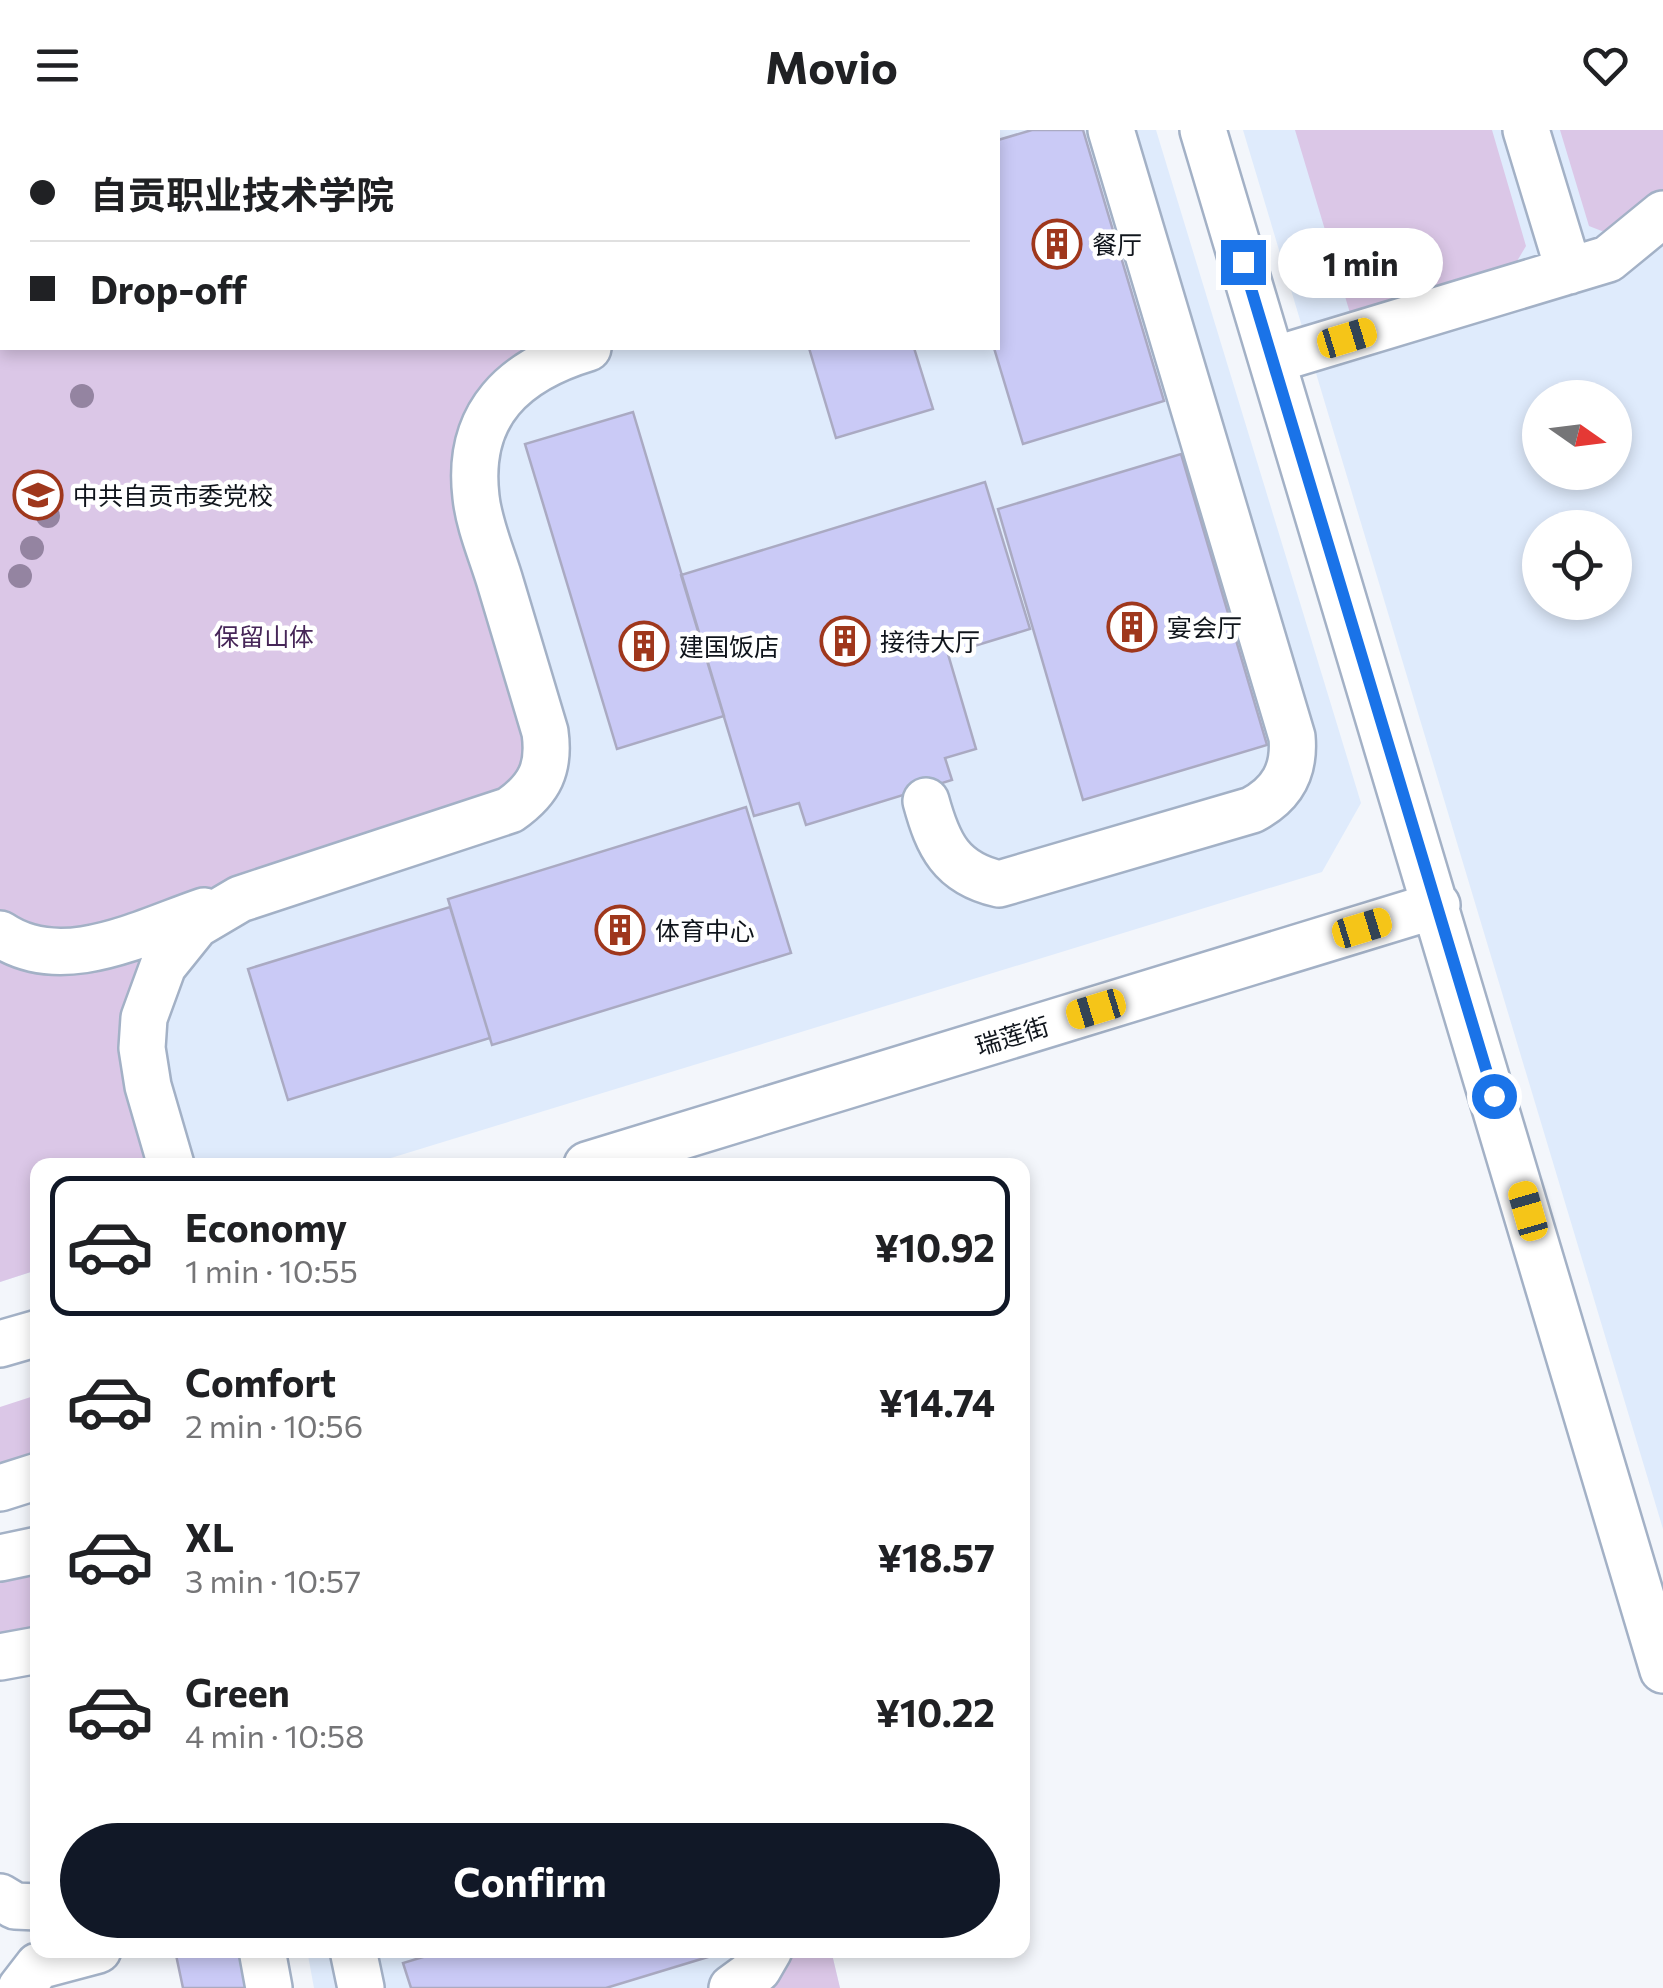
<!DOCTYPE html>
<html lang="en">
<head>
<meta charset="utf-8">
<style>
  :root { --surface:#fff; --page:#f6f6f6; --text:#202124; --muted:#757577; --line:#e0e0e0; --accent:#111827 }
  body { margin:0; font-family:Commissioner,"Noto Sans SC",sans-serif; background:var(--page); color:var(--text); height:100vh; display:flex; flex-direction:column; font-size:38px; white-space:nowrap }
  * { box-sizing:border-box; margin:0 }
  p { font-size:32px; color:var(--muted) }
  .icon { flex:none; width:55px; height:55px; fill:none; stroke:currentColor; stroke-width:2; stroke-linecap:round; stroke-linejoin:round }
  .map { position:relative; flex:1; overflow:hidden }
  .drawer { position:absolute; left:30px; top:1028px; width:1000px; height:800px; display:flex; flex-direction:column; background:var(--surface); border-radius:20px; box-shadow:0 5px 15px #0003 }
  .drawer>* { flex:none }
  .guide { position:absolute; left:0px; top:0px; width:1000px; height:220px; box-shadow:0 5px 15px #0003; display:grid; align-content:center; height:220px; padding:0 30px; background:var(--surface) }
  .needle { width:65px; rotate:104deg }
  .controls { position:absolute; left:1522px; top:250px; display:grid; gap:20px }
  .controls a { display:grid; place-items:center; width:110px; height:110px; border-radius:50%; background:var(--surface); box-shadow:0 5px 15px #0003; font-size:50px }
  .end { position:absolute; width:45px; height:45px; margin:-22px; border:12px solid #1a73e8; background:#fff; box-shadow:0 0 0 5px #fff }
  .from { border-radius:50% }
  .bubble { position:absolute; height:70px; border-radius:35px; background:var(--surface); box-shadow:0 5px 15px #0003; font-size:32px; font-weight:700; line-height:70px; text-align:center }
  .car { position:absolute; width:30px; height:60px; margin:-30px -15px; border-radius:12px; box-shadow:0 0 8px 2px #0007; background:linear-gradient(#f5c518 24%,#345 0 40%,#f5c518 0 76%,#345 0 86%,#f5c518 0) }
  .guide b { display:flex; align-items:center; gap:35px; height:95px; font-size:38px }
  .guide b+b { border-top:2px solid var(--line) }
  .guide i { width:25px; height:25px; background:var(--text) }
  ul { padding:18px 0 0; list-style:none }
  li { display:flex; align-items:center; gap:30px; height:140px; margin:0 20px 15px; padding:0 10px; border:5px solid transparent; border-radius:20px }
  li div { flex:1 }
  li b { display:block; font-size:38px }
  li em { font-style:normal; font-weight:700 }
  li.selected { border-color:var(--accent) }
  li>.icon { width:90px; height:90px; stroke-width:1.5 }
  .action { display:flex; gap:20px; margin-top:auto; padding:20px 30px }
  .action a { flex:1; height:115px; border-radius:60px; background:var(--accent); color:#fff; font-size:40px; font-weight:700; line-height:115px; text-align:center }
  header { display:flex; justify-content:space-between; align-items:center; height:130px; padding:0 30px; background:var(--surface); font-size:45px; font-weight:700 }
  .map>svg:first-child { display:block }
  .built { fill:#dfebfc; fill-rule:evenodd }
  .green { fill:#dbc7e7 }
  .building { fill:#cacaf6; stroke:#aaaac2; stroke-width:2.5 }
  .lines { fill:none; stroke-linecap:round; stroke-linejoin:round }
  .minor-casing { stroke:#a3b1c6; stroke-width:50 }
  .minor { stroke:#fff; stroke-width:45 }
  .tree { fill:#9484a1 }
  .route { stroke:#1a73e8; stroke-width:12 }
  .labels { text-anchor:middle; dominant-baseline:central; stroke-width:9; stroke-linejoin:round; paint-order:stroke }
  .poi-label { font-size:25px; fill:#10151c; stroke:#fff; text-anchor:start }
  .park-label { font-size:25px; fill:#462658; stroke:#fff }
  .street-label { font-size:25px; fill:#10151c; stroke:#fff }
</style>
</head>
<body>
<header><svg class="icon" aria-label="menu" viewBox="0 0 24 24"><path d="M4 6h16M4 12h16M4 18h16"/></svg>Movio<svg class="icon" aria-label="heart" viewBox="0 0 24 24"><path d="M12 20l-8-8c-3-5 5-10 8-4 3-6 11-1 8 4z"/></svg></header>
<div class="map">
<svg width="1663" height="1858" viewBox="0 0 1663 1858">
  <rect width="100%" height="100%" fill="#f3f6fb"/>
  <path class="built" d="M0,0H1156L1361,673L1322,742L368,1035H38L37,1140L0,1152ZM2,2H998V218H2Z
    M1243,0H1663V1399ZM1540,268H1615V342H1540ZM1540,398H1615V472H1540Z
    M307,1820H831L840,1858H314Z"/>
  <path class="green" d="M195,0H655L194,2Z
    M1295,0H1492L1526,116L1510,143L1353,193Z
    M1560,0H1663V61L1612,105L1589,96Z
    M0,175L2,218H555L475,295L537,610L526,655L167,811L161,1035H38L37,1140L0,1152Z
    M37,1265V1346L0,1358V1277Z
    M37,1420V1509L0,1517V1428Z
    M799,1820H831L840,1858H763L787,1823Z"/>
  <path class="building" d="M744,0H850V2H745Z
    M1032,0H1083L1164,271L1023,314L994,218L998,10Z
    M809,218H914L933,279L836,308Z
    M633,282L724,586L617,619L525,314Z
    M1181,324L1267,615L1083,670L998,379Z
    M985,352L1030,499L948,524L976,619L945,628L952,650L806,695L799,673L754,686L681,445Z
    M746,677L791,823L492,915L448,769Z
    M450,777L490,908L288,970L248,839Z
    M243,1820L251,1858H183L176,1825Z
    M446,1820H731L606,1858H411L403,1833Z"/>
  <g class="lines">
    <g class="minor-casing">
      <path id="minor" d="M1203,0L1663,1540
        M1526,0L1569,141
        M664,2L665,0
        M1273,230L1608,129L1663,84
        M926,671C938,715 951,743 999,754L1252,680C1282,664 1295,641 1292,607L1111,0
        M0,804C62,846 142,802 204,781
        M171,1035L148,956L142,918L144,888L163,836L196,795L240,769L510,680C540,659 550,638 545,602C530,553 516,504 501,455C493,427 479,396 476,367C466,283 515,240 588,218
        M587,1035L1437,775
        M0,1214L38,1203
        M0,1358L38,1346
        M0,1428L38,1420
        M0,1527L38,1520
        M0,1767L15,1776L38,1777
        M262,1820L269,1858
        M353,1820L361,1858
        M21,1858L38,1836L98,1820
        M732,1858L758,1839L769,1820"/>
    </g>
    <use href="#minor" class="minor"/>
  </g>
  <g class="tree">
    <circle cx="82" cy="266" r="12"/>
    <circle cx="48" cy="386" r="12"/>
    <circle cx="32" cy="418" r="12"/>
    <circle cx="20" cy="446" r="12"/>
  </g>
  <g class="lines">
    <path class="route" d="M1243,132L1494,966"/>
  </g>
  <defs>
    <g id="building-ring" transform="scale(2.5)"><circle r="9.5" fill="#fff" stroke="#9f371c" stroke-width="1.5"/><path d="M-4-6H4V6H1V3H-1V6H-4ZM-2.5-4.3h1.7v1.8h-1.7ZM.8-4.3h1.7v1.8H.8ZM-2.5-1h1.7V.8h-1.7ZM.8-1h1.7V.8H.8Z" fill="#9f371c"/></g>
    <g id="school-ring" transform="scale(2.5)"><circle r="9.5" fill="#fff" stroke="#9f371c" stroke-width="1.5"/><path d="M0-5L7-2L0 1L-7-2ZM-4 1L0 2.5L4 1V4Q0 6-4 4Z" fill="#9f371c"/></g>
  </defs>
  <g fill-rule="evenodd">
    <use href="#building-ring" x="1057" y="114"/>
    <use href="#school-ring" x="38" y="365"/>
    <use href="#building-ring" x="1132" y="497"/>
    <use href="#building-ring" x="845" y="511"/>
    <use href="#building-ring" x="644" y="516"/>
    <use href="#building-ring" x="620" y="800"/>
  </g>
  <g class="labels">
    <g class="poi-label">
      <text x="1092" y="114">餐厅</text>
      <text x="73" y="365">中共自贡市委党校</text>
      <text x="1167" y="497">宴会厅</text>
      <text x="880" y="511">接待大厅</text>
      <text x="679" y="516">建国饭店</text>
      <text x="655" y="800">体育中心</text>
    </g>
    <g class="park-label">
      <text x="264" y="506">保留山体</text>
    </g>
    <g class="street-label">
      <text transform="translate(1012 905) rotate(-17)">瑞莲街</text>
    </g>
  </g>
</svg>
<div class="controls">
<a><svg class="needle" viewBox="-14 -14 28 28"><path d="M0-13l5 13h-10z" fill="#e53935"/><path d="M0 13l5-13h-10z" fill="#757577"/></svg></a>
<a><svg class="icon" aria-label="locate" viewBox="0 0 24 24"><circle cx="12" cy="12" r="6"/><path d="M12 2v4M12 18v4M2 12h4M18 12h4"/></svg></a>
</div>
<i class="end from" style="left:1494px;top:966px"></i>
<i class="end" style="left:1243px;top:132px"></i>
<div class="bubble" style="left:1278px;top:98px;width:165px">1 min</div>
<i class="car" style="left:1347px;top:208px;rotate:73deg"></i>
<i class="car" style="left:1362px;top:798px;rotate:73deg"></i>
<i class="car" style="left:1096px;top:879px;rotate:253deg"></i>
<i class="car" style="left:1528px;top:1081px;rotate:344deg"></i>
<div class="guide">
<b><i class="from"></i>自贡职业技术学院</b>
<b><i></i>Drop-off</b>
</div>
<section class="drawer">
<ul>
<li class="selected"><svg class="icon" aria-label="car" viewBox="0 0 24 24"><path d="M5 17H2v-5l4-1 3-4h7l3 4 3 1v5h-3M9 17h6M6 11h13"/><circle cx="7" cy="17" r="2"/><circle cx="17" cy="17" r="2"/></svg><div><b>Economy</b><p>1 min · 10:55</p></div><em>¥10.92</em></li>
<li><svg class="icon" aria-label="car" viewBox="0 0 24 24"><path d="M5 17H2v-5l4-1 3-4h7l3 4 3 1v5h-3M9 17h6M6 11h13"/><circle cx="7" cy="17" r="2"/><circle cx="17" cy="17" r="2"/></svg><div><b>Comfort</b><p>2 min · 10:56</p></div><em>¥14.74</em></li>
<li><svg class="icon" aria-label="car" viewBox="0 0 24 24"><path d="M5 17H2v-5l4-1 3-4h7l3 4 3 1v5h-3M9 17h6M6 11h13"/><circle cx="7" cy="17" r="2"/><circle cx="17" cy="17" r="2"/></svg><div><b>XL</b><p>3 min · 10:57</p></div><em>¥18.57</em></li>
<li><svg class="icon" aria-label="car" viewBox="0 0 24 24"><path d="M5 17H2v-5l4-1 3-4h7l3 4 3 1v5h-3M9 17h6M6 11h13"/><circle cx="7" cy="17" r="2"/><circle cx="17" cy="17" r="2"/></svg><div><b>Green</b><p>4 min · 10:58</p></div><em>¥10.22</em></li>
</ul>
<div class="action"><a>Confirm</a></div>
</section>
</div>
</body>
</html>
